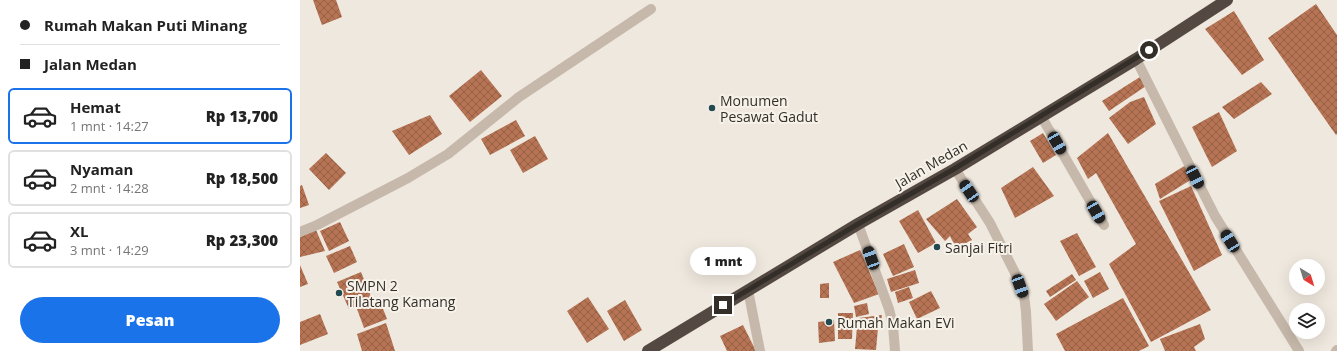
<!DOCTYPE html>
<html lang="id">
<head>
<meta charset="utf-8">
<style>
  :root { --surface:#fff; --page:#f2f2f2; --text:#222; --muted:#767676; --line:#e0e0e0; --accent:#1a73e8 }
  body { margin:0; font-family:"Open Sans",sans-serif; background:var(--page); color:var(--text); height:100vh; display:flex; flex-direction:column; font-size:15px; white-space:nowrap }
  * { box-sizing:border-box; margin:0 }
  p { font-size:13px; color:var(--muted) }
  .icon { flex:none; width:22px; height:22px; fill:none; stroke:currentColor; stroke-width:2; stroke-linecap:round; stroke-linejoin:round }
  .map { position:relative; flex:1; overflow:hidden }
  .side { display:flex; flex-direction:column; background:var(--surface); width:300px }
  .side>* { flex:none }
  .banner { display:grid; align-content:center; height:88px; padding:0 20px; background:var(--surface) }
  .needle { width:26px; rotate:142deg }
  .controls { position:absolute; left:989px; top:259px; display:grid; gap:8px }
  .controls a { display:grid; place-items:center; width:36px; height:36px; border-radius:50%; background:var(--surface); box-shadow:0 4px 16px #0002; font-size:20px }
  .end { position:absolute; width:18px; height:18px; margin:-9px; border:5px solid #342e29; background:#fff; box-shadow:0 0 0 2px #fff }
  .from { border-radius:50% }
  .bubble { position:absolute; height:28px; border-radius:14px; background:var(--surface); box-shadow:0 4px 16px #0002; font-size:13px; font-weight:800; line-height:28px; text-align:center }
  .car { position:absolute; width:12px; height:24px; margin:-12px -6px; border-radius:5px; box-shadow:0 0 3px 1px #0007; background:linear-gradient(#222 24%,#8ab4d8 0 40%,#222 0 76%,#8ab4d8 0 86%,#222 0) }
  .banner b { display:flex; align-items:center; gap:14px; height:38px; font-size:15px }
  .banner b+b { border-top:1px solid var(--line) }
  .banner i { width:10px; height:10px; background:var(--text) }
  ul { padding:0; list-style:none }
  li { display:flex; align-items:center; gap:12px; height:56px; margin:0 8px 6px; padding:0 12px; border:2px solid var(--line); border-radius:6px }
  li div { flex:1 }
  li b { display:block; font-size:15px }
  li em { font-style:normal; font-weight:800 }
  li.on { border-color:var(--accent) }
  li>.icon { width:36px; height:36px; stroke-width:1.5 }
  .button { display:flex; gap:8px; margin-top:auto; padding:8px 20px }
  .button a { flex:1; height:46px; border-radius:24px; background:var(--accent); color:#fff; font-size:16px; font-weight:800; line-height:46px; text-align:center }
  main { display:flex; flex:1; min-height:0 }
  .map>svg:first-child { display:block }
  .building { fill:url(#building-cross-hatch) }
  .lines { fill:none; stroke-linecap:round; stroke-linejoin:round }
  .minor { stroke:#c6b9ab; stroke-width:10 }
  .highway { stroke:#544942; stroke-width:12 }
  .route { stroke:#342e29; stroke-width:5 }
  .poi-dot { fill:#244a51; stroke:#f7f2e9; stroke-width:1.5 }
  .labels { text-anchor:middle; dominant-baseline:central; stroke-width:4; stroke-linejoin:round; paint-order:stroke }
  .poi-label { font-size:14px; fill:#342e29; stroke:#f7f2e9; text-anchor:start }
  .street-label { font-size:14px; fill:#342e29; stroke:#f7f2e9 }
</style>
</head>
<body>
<main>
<section class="side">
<div class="banner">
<b><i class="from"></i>Rumah Makan Puti Minang</b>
<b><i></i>Jalan Medan</b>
</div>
<ul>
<li class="on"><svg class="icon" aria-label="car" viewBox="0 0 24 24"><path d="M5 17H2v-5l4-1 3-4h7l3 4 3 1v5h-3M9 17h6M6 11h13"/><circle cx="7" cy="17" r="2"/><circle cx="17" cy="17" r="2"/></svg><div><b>Hemat</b><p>1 mnt · 14:27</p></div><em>Rp 13,700</em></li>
<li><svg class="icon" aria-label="car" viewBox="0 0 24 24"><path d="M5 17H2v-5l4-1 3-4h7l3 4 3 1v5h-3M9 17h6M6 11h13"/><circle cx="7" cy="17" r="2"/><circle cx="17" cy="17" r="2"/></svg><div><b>Nyaman</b><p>2 mnt · 14:28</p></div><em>Rp 18,500</em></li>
<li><svg class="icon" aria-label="car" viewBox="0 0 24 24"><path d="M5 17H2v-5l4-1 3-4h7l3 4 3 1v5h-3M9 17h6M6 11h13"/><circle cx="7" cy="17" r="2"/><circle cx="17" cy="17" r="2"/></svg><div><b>XL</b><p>3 mnt · 14:29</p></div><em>Rp 23,300</em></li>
</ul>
<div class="button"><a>Pesan</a></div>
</section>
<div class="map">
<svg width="1037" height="351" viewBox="0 0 1037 351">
  <defs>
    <pattern id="building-cross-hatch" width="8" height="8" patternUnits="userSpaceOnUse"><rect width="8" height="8" fill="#b67454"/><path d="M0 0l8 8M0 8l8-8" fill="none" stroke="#956046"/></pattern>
  </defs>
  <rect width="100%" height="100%" fill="#efe8de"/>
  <path class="building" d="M13,0H36L42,17L22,25Z
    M1016,4L1037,35V134L1036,135L968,38Z
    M934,11L964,60L942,75L905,29Z
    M181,70L202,96L170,122L149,96Z
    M840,77L846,86L809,111L802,101Z
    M961,82L972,94L934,119L922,107Z
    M844,97L856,124L828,144L809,118L830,102Z
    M919,112L937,151L912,167L892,127Z
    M130,115L142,134L109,155L92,131Z
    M216,120L225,136L190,155L181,139Z
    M743,133L756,155L743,163L730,141Z
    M808,133L911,310L851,342L809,264L836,244L796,173L788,179L777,158Z
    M235,136L248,159L223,173L210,150Z
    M26,153L46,173L29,190L9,169Z
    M886,165L892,179L860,199L855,184Z
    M733,167L754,196L715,218L701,188Z
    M2,185L9,205L0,208V186Z
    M891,186L922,255L894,271L859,201Z
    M657,199L677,227L668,234L672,240L656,248L650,236L645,241L626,219Z
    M618,210L636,243L618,253L599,221Z
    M40,222L49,241L29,251L20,231Z
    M16,230L25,251L0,257V237Z
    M777,233L796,267L779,276L760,241Z
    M604,244L614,267L593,276L583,254Z
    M50,246L57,262L34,273L26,256Z
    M560,250L579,294L554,303L533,262Z
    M0,265L8,284L0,287Z
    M615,270L619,283L591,292L587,279Z
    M61,272L72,299L49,309L37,282Z
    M800,272L809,289L793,298L784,281Z
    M772,274L776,280L750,297L746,291Z
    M777,281L789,297L756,321L744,304Z
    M529,283V298H520V284Z
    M609,287L613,298L598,303L595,292Z
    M631,291L640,308L617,319L609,302Z
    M288,297L309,329L287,343L267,311Z
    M823,298L849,346L839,351H765L756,334Z
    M325,300L342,330L324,341L307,311Z
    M80,301L87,319L64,328L57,309Z
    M567,303L569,314L556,317L554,306Z
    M538,313H553L552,339H538Z
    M20,314L28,334L0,345V322Z
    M582,315L581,321L558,324L559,318Z
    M534,320L535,341L519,343L518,322Z
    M86,323L95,351H62L57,334Z
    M900,324L905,339L894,347L896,351H865L860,339Z
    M443,325L456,351H427L420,336Z
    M557,327L578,328L576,350L555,349Z"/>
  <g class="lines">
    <path class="minor" d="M836,59L915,216L999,351
      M741,116L804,225
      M655,169L690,223L717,277L724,295L726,312L728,351
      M558,224L589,309L593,325L595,351
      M0,232L17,225L108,178L148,154L219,97L351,9
      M448,290L460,351
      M1036,351L1037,350"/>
    <path class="highway" d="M348,351L558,224L655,169L836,59L927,0"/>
  </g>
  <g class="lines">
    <path class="route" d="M423,305L558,224L654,169L849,50"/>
  </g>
  <g class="poi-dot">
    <circle cx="412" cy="108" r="4"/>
    <circle cx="637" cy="247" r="4"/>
    <circle cx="39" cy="293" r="4"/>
    <circle cx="529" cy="322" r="4"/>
  </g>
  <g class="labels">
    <g class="poi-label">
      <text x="420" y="100">Monumen<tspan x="420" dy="16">Pesawat Gadut</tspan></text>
      <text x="645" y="247">Sanjai Fitri</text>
      <text x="47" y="285">SMPN 2<tspan x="47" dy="16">Tilatang Kamang</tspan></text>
      <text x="537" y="322">Rumah Makan EVi</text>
    </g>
    <g class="street-label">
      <text transform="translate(631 164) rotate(-30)">Jalan Medan</text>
    </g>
  </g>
</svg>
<div class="controls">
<a><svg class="needle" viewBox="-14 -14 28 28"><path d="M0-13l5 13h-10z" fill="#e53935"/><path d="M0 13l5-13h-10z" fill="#767676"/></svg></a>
<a><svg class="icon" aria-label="layers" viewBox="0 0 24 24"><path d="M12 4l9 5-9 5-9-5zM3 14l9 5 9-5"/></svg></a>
</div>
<i class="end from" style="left:849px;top:50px"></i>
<i class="end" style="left:423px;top:305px"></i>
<div class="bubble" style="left:390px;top:247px;width:66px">1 mnt</div>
<i class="car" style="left:757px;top:143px;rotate:150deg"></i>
<i class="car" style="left:895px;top:177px;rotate:153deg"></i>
<i class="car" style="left:669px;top:191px;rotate:326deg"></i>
<i class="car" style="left:796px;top:212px;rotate:150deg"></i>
<i class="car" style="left:930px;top:241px;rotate:328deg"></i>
<i class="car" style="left:571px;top:258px;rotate:340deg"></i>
<i class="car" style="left:720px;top:286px;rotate:160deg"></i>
</div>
</main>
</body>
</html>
